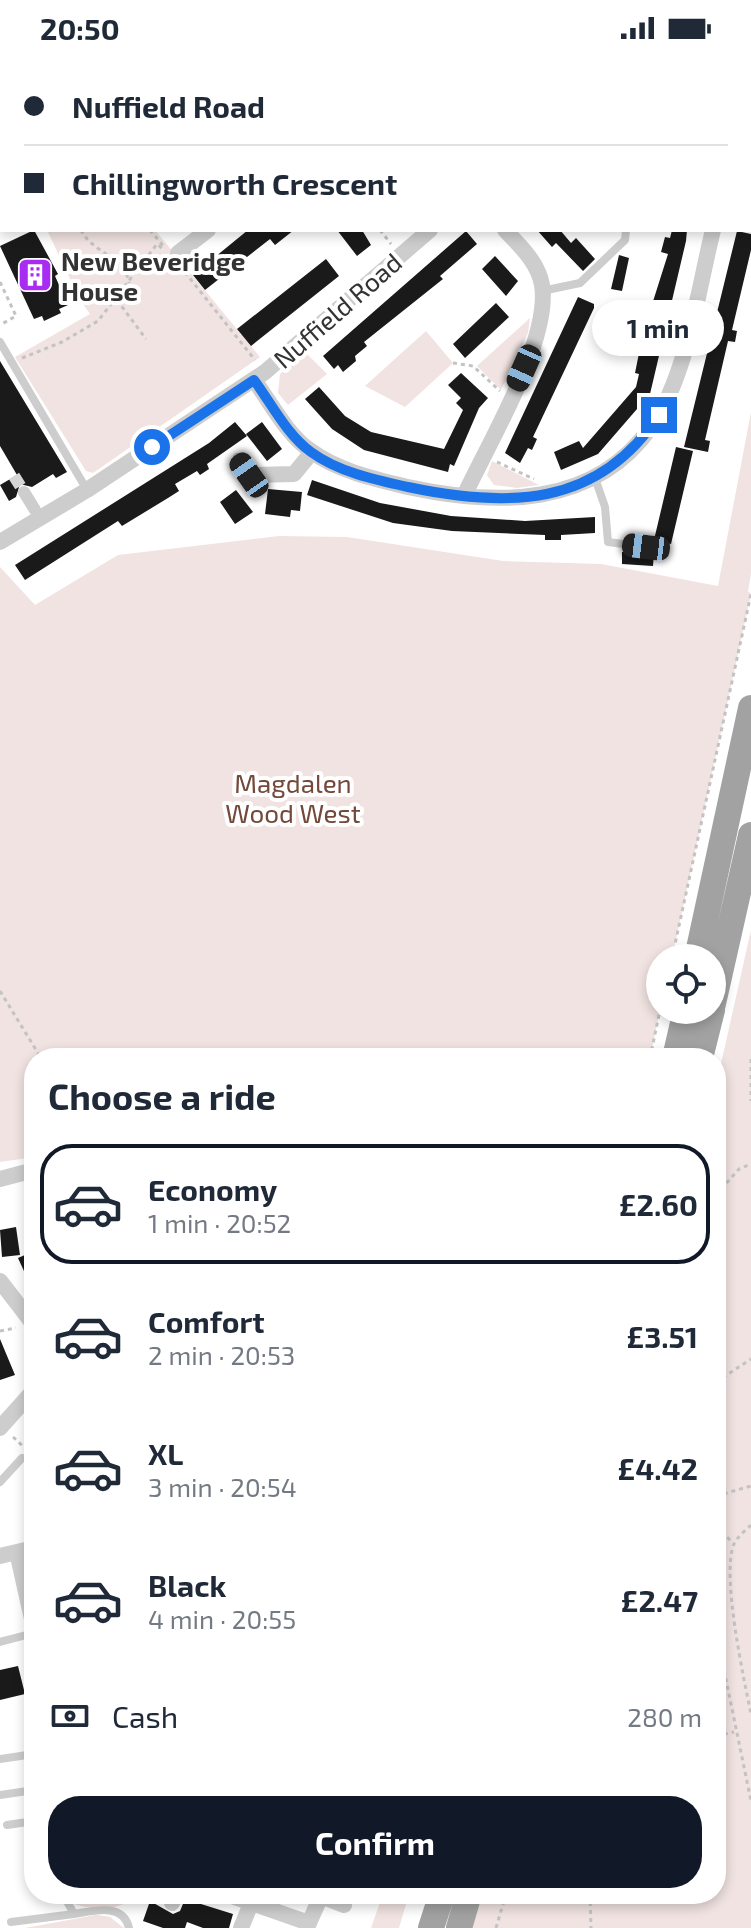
<!DOCTYPE html>
<html lang="en">
<head>
<meta charset="utf-8">
<style>
  :root { --surface:#fff; --page:#f6f6f7; --text:#1f2937; --muted:#747a83; --line:#e0e1e3; --accent:#111827 }
  body { margin:0; font-family:"Exo 2",sans-serif; background:var(--page); color:var(--text); height:100vh; display:flex; flex-direction:column; font-size:30px; white-space:nowrap }
  * { box-sizing:border-box; margin:0 }
  p { font-size:26px; color:var(--muted) }
  .icon { flex:none; width:44px; height:44px; fill:none; stroke:currentColor; stroke-width:2; stroke-linecap:round; stroke-linejoin:round }
  .map { position:relative; flex:1; overflow:hidden }
  .sheet { position:absolute; left:24px; top:992px; width:702px; height:856px; display:flex; flex-direction:column; background:var(--surface); border-radius:32px; box-shadow:0 4px 12px #0003 }
  .sheet>* { flex:none }
  .hud { position:absolute; left:0px; top:0px; width:752px; height:176px; box-shadow:0 4px 12px #0003; display:grid; align-content:center; height:176px; padding:0 24px; background:var(--surface) }
  .buttons { position:absolute; left:646px; top:888px; display:grid; gap:16px }
  .buttons a { display:grid; place-items:center; width:80px; height:80px; border-radius:50%; background:var(--surface); box-shadow:0 4px 12px #0003; font-size:40px }
  .end { position:absolute; width:36px; height:36px; margin:-18px; border:10px solid #1a73e8; background:#fff; box-shadow:0 0 0 4px #fff }
  .from { border-radius:50% }
  .bubble { position:absolute; height:56px; border-radius:28px; background:var(--surface); box-shadow:0 4px 12px #0003; font-size:26px; font-weight:700; line-height:56px; text-align:center }
  .car { position:absolute; width:24px; height:48px; margin:-24px -12px; border-radius:10px; box-shadow:0 0 6px 2px #0007; background:linear-gradient(#222 24%,#8ab4d8 0 40%,#222 0 76%,#8ab4d8 0 86%,#222 0) }
  .hud b { display:flex; align-items:center; gap:28px; height:76px; font-size:30px }
  .hud b+b { border-top:2px solid var(--line) }
  .hud i { width:20px; height:20px; background:var(--text) }
  ul { padding:0; list-style:none }
  li { display:flex; align-items:center; gap:24px; height:120px; margin:0 16px 12px; padding:0 8px; border:4px solid transparent; border-radius:32px }
  li div { flex:1 }
  li b { display:block; font-size:30px }
  li em { font-style:normal; font-weight:700 }
  li.current { border-color:var(--accent) }
  li>.icon { width:72px; height:72px; stroke-width:1.5 }
  h2 { padding:0 24px; font-size:36px; line-height:96px }
  .pay { display:flex; align-items:center; gap:20px; height:88px; padding:0 24px; font-size:30px }
  .pay p { margin-inline-start:auto }
  .action { display:flex; gap:16px; margin-top:auto; padding:16px 24px }
  .action a { flex:1; height:92px; border-radius:32px; background:var(--accent); color:#fff; font-size:32px; font-weight:700; line-height:92px; text-align:center }
  .status { display:flex; justify-content:space-between; align-items:center; height:56px; padding:0 40px; background:var(--surface); direction:ltr }
  .status svg { height:22px; fill:currentColor }
  .map>svg:first-child { display:block }
  .green { fill:#f0e3e1 }
  .building { fill:#1a1a1a }
  .lines { fill:none; stroke-linecap:round; stroke-linejoin:round }
  .pedestrian-tunnel { stroke:#d6d6d6; stroke-width:12; stroke-dasharray:12 6; stroke-linecap:butt }
  .path { stroke:#c3c3c3; stroke-width:3; stroke-dasharray:4 4; stroke-linecap:butt }
  .service { stroke:#cdcdcd; stroke-width:8 }
  .pedestrian { stroke:#cdcdcd; stroke-width:12 }
  .minor { stroke:#cdcdcd; stroke-width:16 }
  .trunk { stroke:#a2a2a2; stroke-width:26 }
  .route { stroke:#1a73e8; stroke-width:10 }
  .labels { text-anchor:middle; dominant-baseline:central; stroke-width:8; stroke-linejoin:round; paint-order:stroke }
  .poi-label { font-size:26px; font-weight:bold; fill:#333; stroke:#fff; text-anchor:start }
  .street-label { font-size:26px; fill:#333; stroke:#fff }
  .park-label { font-size:26px; fill:#73493b; stroke:#fff }
</style>
</head>
<body>
<div class="status"><b>20:50</b><svg viewBox="0 0 49 12"><path d="M0 12V9h3v3zM5 12V6h3v6zM10 12V3h3v9zM15 12V0h3v12zM26 1h20v11H26zM47 4h2v5h-2z"/></svg></div>
<div class="map">
<svg width="751" height="1872" viewBox="0 0 751 1872">
  <rect width="100%" height="100%" fill="#fff"/>
  <path class="green" d="M47,174H155L260,301L93,417L86,415L15,301L90,258L80,244Z
    M530,262L528,277L501,334L477,310Z
    M426,275L453,307L405,351L365,330Z
    M306,297L327,318L288,349L278,337L280,318Z
    M751,356V518L748,535L751,538L672,902H660V954L650,1002H34V1101L0,1106V511L35,549L118,499L279,480L347,481L503,505L601,508L718,530Z
    M492,405L539,429L517,432L494,429L487,419Z
    M751,874V1872H472L483,1838H716V1030Z
    M69,1838H131L132,1843C116,1855 92,1854 74,1848Z
    M383,1838H409L399,1872H371Z
    M96,1859L110,1861L124,1872H25Z"/>
  <path class="building" d="M34,174L58,218L55,220L68,249L59,253L61,257L44,265L42,260L34,263L0,190Z
    M248,174H294L275,189L270,183L205,234L193,219Z
    M337,174H362L371,189L357,200Z
    M537,174H560L571,187L576,182L595,203L583,215L556,187L552,191Z
    M672,174H687L686,185L650,338L598,398L561,414L554,396L579,385L583,392L636,331L639,318L635,317L643,277L668,198L661,196L665,181L670,182Z
    M466,175L477,188L440,220L443,223L364,286L367,290L355,300L356,305L343,316L338,309L334,313L323,300Z
    M737,175L751,178V194L732,274L737,275L735,286L728,285L705,384L710,385L708,396L684,391Z
    M619,199L629,202L622,235L611,233Z
    M495,200L518,225L506,240L482,213Z
    M326,203L339,220L251,290L237,273Z
    M578,241L594,248V252L533,381L537,383L532,394L528,392L520,407L505,397Z
    M496,247L509,261L465,302L453,288Z
    M0,305L67,416L56,422L53,418L32,431L20,428L16,441L9,445L0,429L17,419L0,390Z
    M461,317L488,342L479,352L454,410L450,408L448,416L364,394L332,373L305,343L319,331L345,360L371,376L444,393L463,354L456,347L461,342L448,329Z
    M235,366L247,380L207,408L209,413L200,419L197,415L175,428L179,435L168,442L122,470L118,465L25,524L15,509L209,387Z
    M262,366L282,393L267,405L246,378Z
    M676,391L693,395L671,488L654,484Z
    M312,424L380,447L451,460L525,465L595,461V477L561,479V484H545V479L452,475L393,467L307,439Z
    M268,433L302,436L300,455L291,454L290,461L265,458Z
    M236,434L253,456L235,468L220,446Z
    M622,496L654,497L653,510L622,508Z
    M16,1171L20,1199L2,1201L0,1174Z
    M34,1195V1237L18,1202Z
    M0,1283L15,1319L0,1324Z
    M18,1610L25,1638L0,1644V1614Z
    M185,1843L233,1858L229,1872H203L187,1866L185,1872H163L143,1865L150,1845L173,1858L180,1855Z"/>
  <g class="lines">
    <path class="pedestrian-tunnel" d="M14,420L24,436"/>
    <path class="path" d="M81,174C92,197 125,200 129,227
      M150,174L165,192
      M380,174L391,188
      M180,210L255,304
      M0,226L16,260L0,269
      M117,244L146,283
      M22,302L62,286L98,265L157,188L164,194
      M453,307L473,310L500,335
      M497,406L534,423
      M672,902L751,538
      M0,935L41,1002
      M650,1002L660,954
      M751,1003V1045
      M716,1139L739,1113L751,1108
      M0,1275L16,1272
      M716,1326L751,1303
      M13,1381L25,1392
      M716,1440L751,1430
      M751,1469C746,1474 737,1481 734,1488C721,1518 744,1624 751,1658
      M716,1470L733,1487
      M716,1575L751,1745
      M716,1680L734,1676
      M590,1838L591,1872
      M496,1872L506,1838"/>
    <path class="service" d="M257,0L258,2
      M542,235L580,227L625,184L626,174
      M0,286L87,434
      M237,401L249,419
      M595,422L605,451L608,486L646,491
      M0,1426L22,1402
      M0,1586L34,1577
      M0,1703L34,1698
      M0,1739L34,1734
      M7,1769L34,1765
      M63,1838L74,1858C93,1855 123,1846 129,1872
      M11,1866L74,1858"/>
    <path class="pedestrian" d="M24,436L35,454"/>
    <path class="minor" d="M201,0L202,2
      M420,0L422,2
      M634,0L636,2
      M219,2L222,0
      M612,2L614,0
      M0,45L2,49
      M0,165L2,164
      M178,197L208,174
      M254,324C271,347 287,379 311,395C338,415 375,423 408,431C496,450 594,452 651,371C687,321 698,234 713,174
      M249,419L294,418L312,396
      M464,440C488,388 551,284 542,229C538,206 520,190 505,174
      M0,486L87,434L265,316L430,174
      M0,1123L34,1114
      M0,1225L34,1269
      M0,1372L34,1334
      M17,1496L34,1572
      M0,1500L34,1492
      M226,1838L309,1867L307,1872
      M172,1847L175,1838
      M309,1867L321,1840L344,1849
      M241,1872L254,1840"/>
    <path class="trunk" d="M697,902L751,652
      M712,952L751,779
      M675,1002L686,954
      M700,1002L712,954
      M431,1872L442,1838
      M459,1872L469,1838"/>
  </g>
  <g class="lines">
    <path class="route" d="M152,391L254,324C271,347 287,379 311,396C338,416 376,424 408,431C507,452 598,452 659,359"/>
  </g>
  <defs>
    <g id="building-square" transform="scale(1.8)"><rect x="-9" y="-9" width="18" height="18" rx="4" fill="#a92cf3" stroke="#fff"/><path d="M-4-6H4V6H1V3H-1V6H-4ZM-2.5-4.3h1.7v1.8h-1.7ZM.8-4.3h1.7v1.8H.8ZM-2.5-1h1.7V.8h-1.7ZM.8-1h1.7V.8H.8Z" fill="#fff"/></g>
  </defs>
  <g fill-rule="evenodd">
    <use href="#building-square" x="35" y="219"/>
  </g>
  <g class="labels">
    <g class="poi-label">
      <text x="61" y="204">New Beveridge<tspan x="61" dy="30">House</tspan></text>
    </g>
    <g class="street-label">
      <text transform="translate(337 254) rotate(-41)">Nuffield Road</text>
    </g>
    <g class="park-label">
      <text x="293" y="726">Magdalen<tspan x="293" dy="30">Wood West</tspan></text>
    </g>
  </g>
</svg>
<div class="buttons">
<a><svg class="icon" aria-label="locate" viewBox="0 0 24 24"><circle cx="12" cy="12" r="6"/><path d="M12 2v4M12 18v4M2 12h4M18 12h4"/></svg></a>
</div>
<i class="end from" style="left:152px;top:391px"></i>
<i class="end" style="left:659px;top:359px"></i>
<div class="bubble" style="left:592px;top:244px;width:132px">1 min</div>
<i class="car" style="left:524px;top:312px;rotate:204deg"></i>
<i class="car" style="left:249px;top:419px;rotate:325deg"></i>
<i class="car" style="left:646px;top:491px;rotate:277deg"></i>
<div class="hud">
<b><i class="from"></i>Nuffield Road</b>
<b><i></i>Chillingworth Crescent</b>
</div>
<section class="sheet">
<h2>Choose a ride</h2>
<ul>
<li class="current"><svg class="icon" aria-label="car" viewBox="0 0 24 24"><path d="M5 17H2v-5l4-1 3-4h7l3 4 3 1v5h-3M9 17h6M6 11h13"/><circle cx="7" cy="17" r="2"/><circle cx="17" cy="17" r="2"/></svg><div><b>Economy</b><p>1 min · 20:52</p></div><em>£2.60</em></li>
<li><svg class="icon" aria-label="car" viewBox="0 0 24 24"><path d="M5 17H2v-5l4-1 3-4h7l3 4 3 1v5h-3M9 17h6M6 11h13"/><circle cx="7" cy="17" r="2"/><circle cx="17" cy="17" r="2"/></svg><div><b>Comfort</b><p>2 min · 20:53</p></div><em>£3.51</em></li>
<li><svg class="icon" aria-label="car" viewBox="0 0 24 24"><path d="M5 17H2v-5l4-1 3-4h7l3 4 3 1v5h-3M9 17h6M6 11h13"/><circle cx="7" cy="17" r="2"/><circle cx="17" cy="17" r="2"/></svg><div><b>XL</b><p>3 min · 20:54</p></div><em>£4.42</em></li>
<li><svg class="icon" aria-label="car" viewBox="0 0 24 24"><path d="M5 17H2v-5l4-1 3-4h7l3 4 3 1v5h-3M9 17h6M6 11h13"/><circle cx="7" cy="17" r="2"/><circle cx="17" cy="17" r="2"/></svg><div><b>Black</b><p>4 min · 20:55</p></div><em>£2.47</em></li>
</ul>
<div class="pay"><svg class="icon" aria-label="cash" viewBox="0 0 24 24"><path d="M3 7h18v10H3z"/><circle cx="12" cy="12" r="2"/></svg>Cash<p>280 m</p></div>
<div class="action"><a>Confirm</a></div>
</section>
</div>
</body>
</html>
